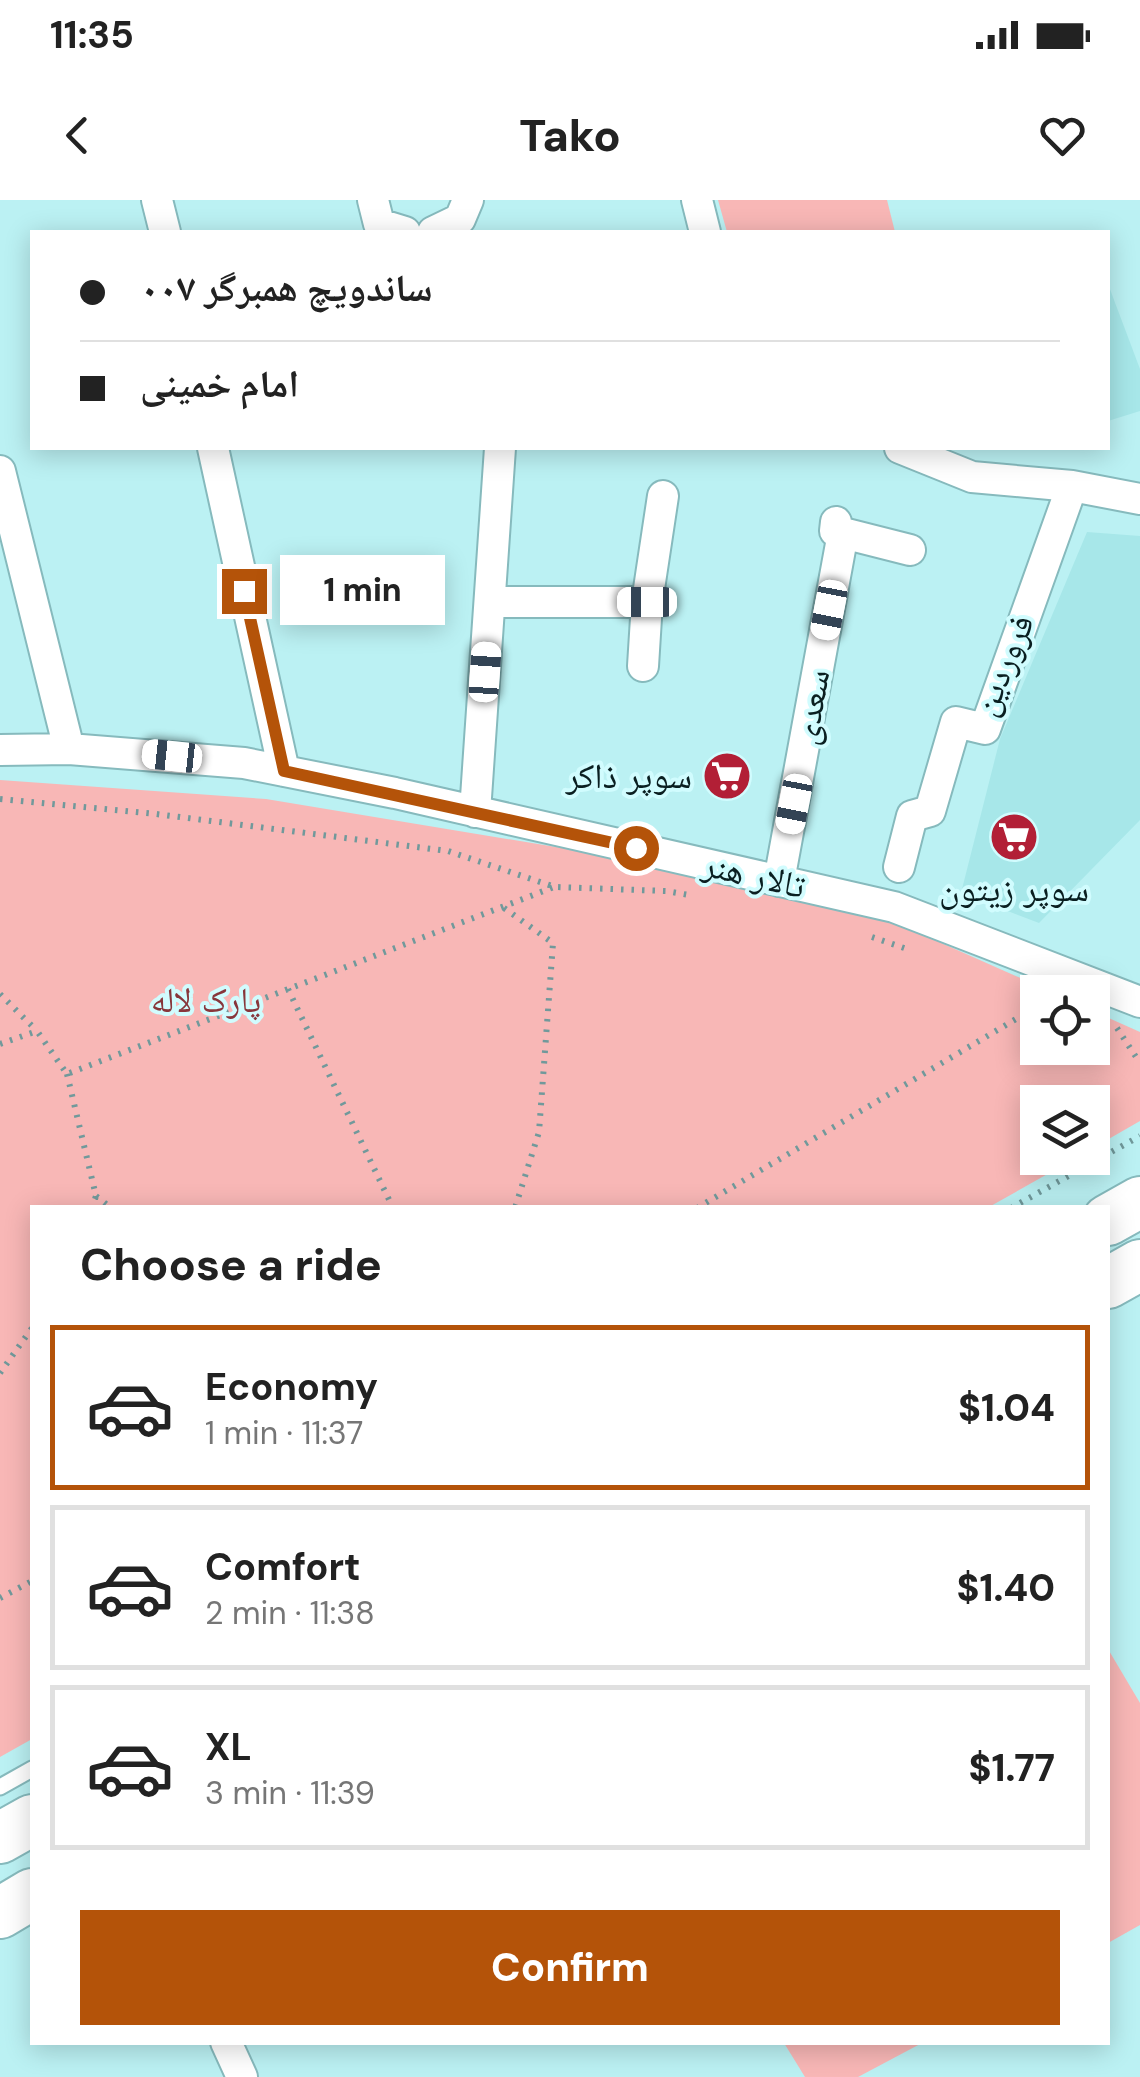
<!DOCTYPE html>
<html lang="en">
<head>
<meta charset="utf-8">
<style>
  :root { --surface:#fff; --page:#f6f6f6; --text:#222; --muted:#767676; --line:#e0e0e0; --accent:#b45309 }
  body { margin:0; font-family:"DM Sans","Noto Naskh Arabic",sans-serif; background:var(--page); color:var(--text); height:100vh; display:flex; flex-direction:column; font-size:38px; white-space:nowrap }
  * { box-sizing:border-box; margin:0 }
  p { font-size:32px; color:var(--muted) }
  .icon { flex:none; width:55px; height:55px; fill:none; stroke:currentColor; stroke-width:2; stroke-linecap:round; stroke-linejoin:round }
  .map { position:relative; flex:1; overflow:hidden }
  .sheet { position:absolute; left:30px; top:1005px; width:1080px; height:840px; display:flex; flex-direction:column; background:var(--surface); border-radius:0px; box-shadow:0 5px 25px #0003 }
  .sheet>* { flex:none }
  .hud { position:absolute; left:30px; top:30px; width:1080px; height:220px; border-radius:0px; box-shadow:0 5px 25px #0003; display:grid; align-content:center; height:220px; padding:0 50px; background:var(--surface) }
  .tools { position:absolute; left:1020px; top:775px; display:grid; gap:20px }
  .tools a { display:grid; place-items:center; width:90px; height:90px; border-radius:0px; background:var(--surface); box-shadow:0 5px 25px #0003; font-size:50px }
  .end { position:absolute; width:45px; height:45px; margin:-22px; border:12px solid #b45309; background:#fff; box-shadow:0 0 0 5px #fff }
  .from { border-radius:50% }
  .bubble { position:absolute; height:70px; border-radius:0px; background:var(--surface); box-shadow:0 5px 25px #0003; font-size:32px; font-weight:800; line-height:70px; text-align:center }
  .car { position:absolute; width:30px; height:60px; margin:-30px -15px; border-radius:12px; box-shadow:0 0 8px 2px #0007; background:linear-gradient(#fff 24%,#345 0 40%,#fff 0 76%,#345 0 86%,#fff 0) }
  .hud b { display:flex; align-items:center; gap:35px; height:95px; font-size:38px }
  .hud b+b { border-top:2px solid var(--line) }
  .hud i { width:25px; height:25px; background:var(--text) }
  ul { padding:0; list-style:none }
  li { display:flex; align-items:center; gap:30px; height:165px; margin:0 20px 15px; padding:0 30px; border:5px solid var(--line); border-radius:0px }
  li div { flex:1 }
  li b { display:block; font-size:38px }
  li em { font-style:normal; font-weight:800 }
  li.active { border-color:var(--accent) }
  li>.icon { width:90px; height:90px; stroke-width:1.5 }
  h2 { padding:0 50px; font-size:45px; line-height:120px }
  .primary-button { display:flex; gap:20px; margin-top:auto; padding:20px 50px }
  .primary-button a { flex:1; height:115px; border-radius:0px; background:var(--accent); color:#fff; font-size:40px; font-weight:800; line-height:115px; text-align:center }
  .status { display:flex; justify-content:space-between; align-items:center; height:70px; padding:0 50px; background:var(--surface); direction:ltr }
  .status svg { height:28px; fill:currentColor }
  header { display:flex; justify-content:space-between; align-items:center; height:130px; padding:0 50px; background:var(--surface); font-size:45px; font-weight:800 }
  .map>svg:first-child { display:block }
  .built { fill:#a7e7e9 }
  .green { fill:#f8b7b6 }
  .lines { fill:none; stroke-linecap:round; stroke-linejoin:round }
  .service-casing { stroke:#86babd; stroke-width:19 }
  .minor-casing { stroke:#86babd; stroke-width:34 }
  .primary-casing { stroke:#86babd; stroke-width:54 }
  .path { stroke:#71999b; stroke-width:6; stroke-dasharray:2.5 8; stroke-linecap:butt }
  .service { stroke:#fff; stroke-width:15 }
  .minor { stroke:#fff; stroke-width:30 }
  .primary { stroke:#fff; stroke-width:50 }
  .route { stroke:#b45309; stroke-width:12 }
  .labels { text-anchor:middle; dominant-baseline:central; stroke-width:8; stroke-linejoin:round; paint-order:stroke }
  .street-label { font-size:35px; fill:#0a1f21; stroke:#d1fcfe }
  .poi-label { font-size:35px; fill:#0a1f21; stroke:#d1fcfe; text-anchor:end }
  .park-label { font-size:35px; fill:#88363b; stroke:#d1fcfe }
</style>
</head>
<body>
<div class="status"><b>11:35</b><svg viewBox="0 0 49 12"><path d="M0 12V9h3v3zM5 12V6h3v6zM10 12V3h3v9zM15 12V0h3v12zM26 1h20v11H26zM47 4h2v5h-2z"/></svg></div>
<header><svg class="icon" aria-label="back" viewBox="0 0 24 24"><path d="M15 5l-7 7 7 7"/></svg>Tako<svg class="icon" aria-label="heart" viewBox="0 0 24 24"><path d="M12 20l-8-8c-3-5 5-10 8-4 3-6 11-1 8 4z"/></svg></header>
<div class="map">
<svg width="1140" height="1877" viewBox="0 0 1140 1877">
  <rect width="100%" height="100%" fill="#bbf1f3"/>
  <path class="built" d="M1108,84L1140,169V211L1108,221Z
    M1087,332L1140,336V620L1039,723L961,693L1000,539Z"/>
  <path class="green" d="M718,0H887L895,32H727Z
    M0,580L266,599L562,648L894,722L1052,792H1038V848H1092L1093,811L1140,832V921L1093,948L1092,902H1038V958H1076L989,1007L32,1008V1539L0,1557Z
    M1108,1449L1140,1503V1725L1108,1743Z
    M784,1843H922L858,1877H805Z"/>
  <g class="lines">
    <g class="service-casing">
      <path id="service" d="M0,1587L32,1569"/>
    </g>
    <g class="minor-casing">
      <path id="minor" d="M157,0L165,32
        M373,0L379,24L405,32
        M697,0L705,32
        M433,32L460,19L468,0
        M213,248L284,571
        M900,248L972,277L1072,286L1140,299
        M0,271L69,549
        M836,322L835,331L910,350
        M490,402H647
        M643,466L647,402L663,296
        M0,550L69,549L244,563L395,593L894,707L1140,802
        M475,612L500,248
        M899,667L912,616L930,611L956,522L985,529L1072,286
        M779,681L843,333
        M226,1842L242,1877"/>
    </g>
    <g class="primary-casing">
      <path id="primary" d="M1108,1020L1140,1002
        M1108,1083L1140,1065
        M0,1638L32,1620
        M0,1713L32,1694"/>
    </g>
    <path class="path" d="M0,599L156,614L448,651L555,687L666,691L689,695
      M504,708L553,743L539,932L515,1008
      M872,737L907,749
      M288,789L393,1008
      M0,794L37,831
      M1117,828L1140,863
      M0,844L37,831L67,874L554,687
      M67,874L96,996L92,1008
      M96,996L111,1008
      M697,1008L1038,806
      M1011,1008L1140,936
      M0,1173L32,1128
      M0,1398L32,1381"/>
    <use href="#service" class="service"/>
    <use href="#minor" class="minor"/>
    <use href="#primary" class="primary"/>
  </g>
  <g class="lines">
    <path class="route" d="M244,391L284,571L636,648"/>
  </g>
  <defs>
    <g id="supermarket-disc" transform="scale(2.5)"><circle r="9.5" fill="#b21f36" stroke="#d1fcfe"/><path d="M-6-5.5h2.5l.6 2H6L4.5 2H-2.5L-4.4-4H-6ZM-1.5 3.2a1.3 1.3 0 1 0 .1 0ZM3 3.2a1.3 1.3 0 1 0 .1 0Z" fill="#fff"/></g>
  </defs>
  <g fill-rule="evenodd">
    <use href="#supermarket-disc" x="727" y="576"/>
    <use href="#supermarket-disc" x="1014" y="637"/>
  </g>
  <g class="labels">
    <g class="street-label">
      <text transform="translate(1003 465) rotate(-67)">فروردین</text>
      <text transform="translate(811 507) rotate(-80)">سعدی</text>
      <text transform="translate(754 675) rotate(13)">تالار هنر</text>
    </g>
    <g class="poi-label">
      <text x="692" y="576">سوپر ذاکر</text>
      <text x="1014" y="689" text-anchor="middle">سوپر زیتون</text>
    </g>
    <g class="park-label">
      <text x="206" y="800">پارک لاله</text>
    </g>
  </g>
</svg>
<div class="tools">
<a><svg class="icon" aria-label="locate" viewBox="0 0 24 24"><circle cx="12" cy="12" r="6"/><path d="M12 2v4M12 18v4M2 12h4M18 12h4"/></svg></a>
<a><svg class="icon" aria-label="layers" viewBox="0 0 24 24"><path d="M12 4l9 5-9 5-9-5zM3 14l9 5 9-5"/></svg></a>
</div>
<i class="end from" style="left:636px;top:648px"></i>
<i class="end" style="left:244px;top:391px"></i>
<div class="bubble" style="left:280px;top:355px;width:165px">1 min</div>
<i class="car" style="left:647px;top:402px;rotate:270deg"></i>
<i class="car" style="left:829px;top:410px;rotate:191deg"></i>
<i class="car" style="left:485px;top:472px;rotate:4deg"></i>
<i class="car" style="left:172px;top:556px;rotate:276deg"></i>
<i class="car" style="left:794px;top:604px;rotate:191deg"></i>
<div class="hud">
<b><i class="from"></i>ساندویچ همبرگر ۰۰۷</b>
<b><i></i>امام خمینی</b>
</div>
<section class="sheet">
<h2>Choose a ride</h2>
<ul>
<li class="active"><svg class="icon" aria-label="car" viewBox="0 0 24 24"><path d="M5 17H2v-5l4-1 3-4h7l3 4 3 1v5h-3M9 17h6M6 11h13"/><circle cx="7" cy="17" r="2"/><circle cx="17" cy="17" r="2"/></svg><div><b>Economy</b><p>1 min · 11:37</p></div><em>$1.04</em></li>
<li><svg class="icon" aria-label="car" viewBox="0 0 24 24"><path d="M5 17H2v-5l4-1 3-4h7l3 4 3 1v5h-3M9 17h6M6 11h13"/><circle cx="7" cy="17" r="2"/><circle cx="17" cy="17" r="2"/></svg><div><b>Comfort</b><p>2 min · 11:38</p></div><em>$1.40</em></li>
<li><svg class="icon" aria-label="car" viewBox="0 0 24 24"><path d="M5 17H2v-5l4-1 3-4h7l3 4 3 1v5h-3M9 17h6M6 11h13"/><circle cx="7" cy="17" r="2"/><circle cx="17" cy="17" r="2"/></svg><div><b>XL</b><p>3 min · 11:39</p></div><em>$1.77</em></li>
</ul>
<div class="primary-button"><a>Confirm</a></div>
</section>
</div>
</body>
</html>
